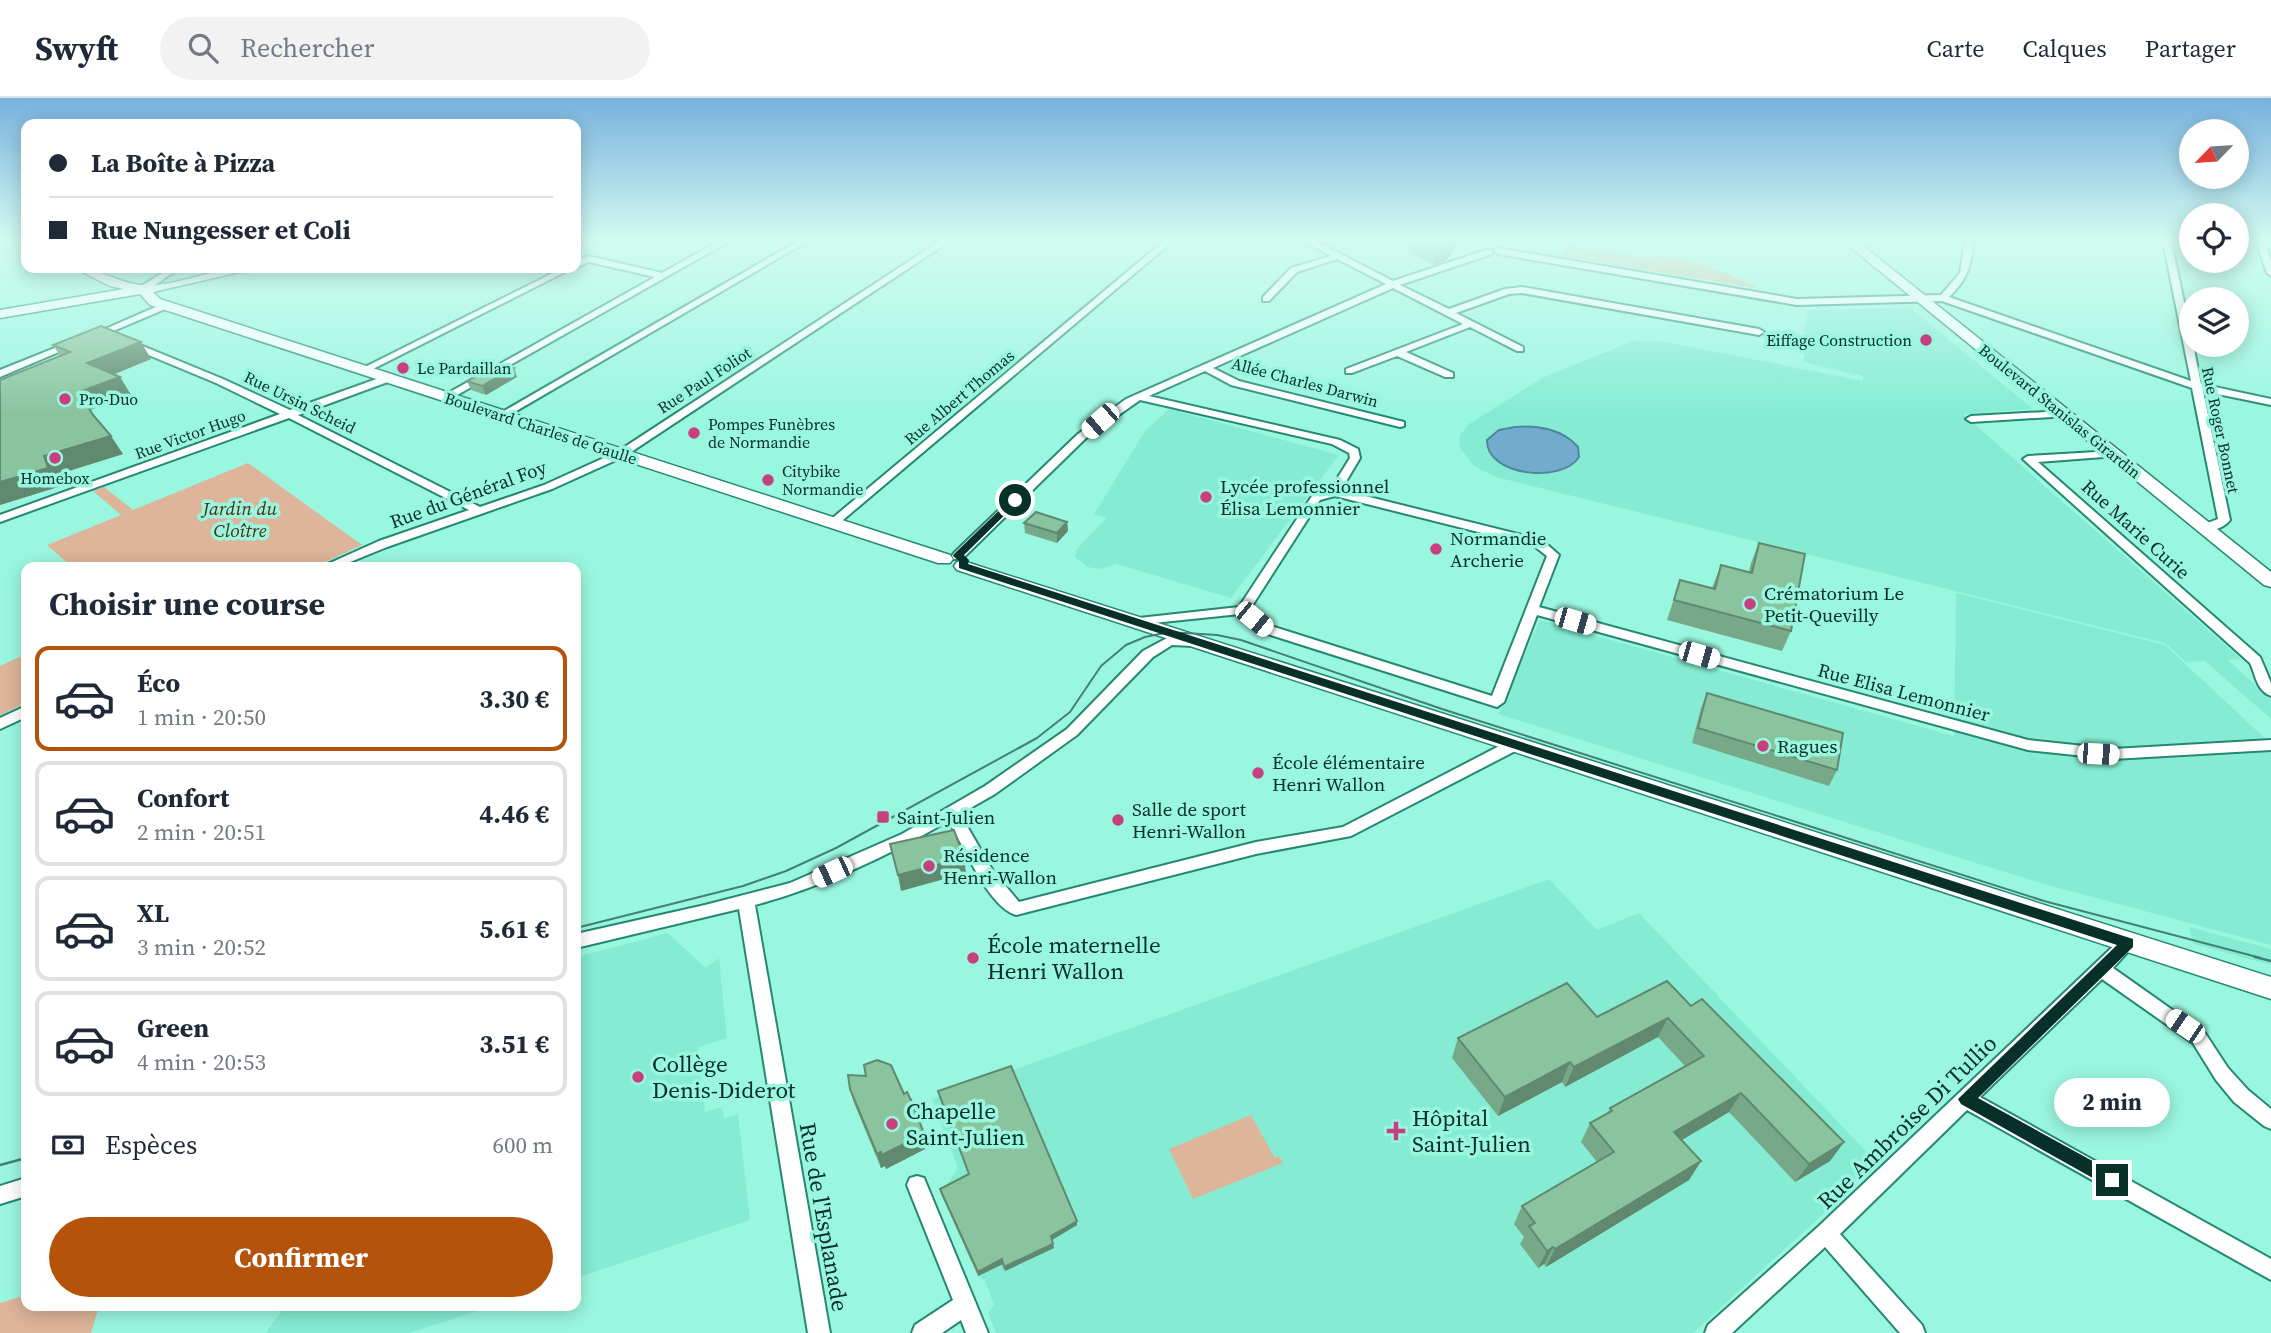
<!DOCTYPE html>
<html lang="fr">
<head>
<meta charset="utf-8">
<style>
  :root { --surface:#fff; --page:#f2f2f3; --text:#1f2937; --muted:#747a83; --line:#e0e1e3; --accent:#b45309 }
  body { margin:0; font-family:"Source Serif 4",serif; background:var(--page); color:var(--text); height:100vh; display:flex; flex-direction:column; font-size:26px; white-space:nowrap }
  * { box-sizing:border-box; margin:0 }
  p { font-size:23px; color:var(--muted) }
  .icon { flex:none; width:38px; height:38px; fill:none; stroke:currentColor; stroke-width:2; stroke-linecap:round; stroke-linejoin:round }
  .map { position:relative; flex:1; overflow:hidden }
  .details { position:absolute; left:21px; top:464px; width:560px; height:749px; display:flex; flex-direction:column; background:var(--surface); border-radius:14px; box-shadow:0 4px 18px #0003 }
  .details>* { flex:none }
  .banner { position:absolute; left:21px; top:21px; width:560px; height:154px; border-radius:14px; box-shadow:0 4px 18px #0003; display:grid; align-content:center; height:154px; padding:0 28px; background:var(--surface) }
  .needle { width:46px; rotate:245deg }
  .controls { position:absolute; left:2179px; top:21px; display:grid; gap:14px }
  .controls a { display:grid; place-items:center; width:70px; height:70px; border-radius:50%; background:var(--surface); box-shadow:0 4px 18px #0003; font-size:35px }
  .end { position:absolute; width:32px; height:32px; margin:-16px; border:9px solid #063028; background:#fff; box-shadow:0 0 0 4px #fff }
  .from { border-radius:50% }
  .bubble { position:absolute; height:49px; border-radius:24px; background:var(--surface); box-shadow:0 4px 18px #0003; font-size:23px; font-weight:700; line-height:49px; text-align:center }
  .car { position:absolute; width:21px; height:42px; margin:-21px -10px; border-radius:9px; box-shadow:0 0 5px 2px #0007; background:linear-gradient(#fff 24%,#345 0 40%,#fff 0 76%,#345 0 86%,#fff 0) }
  .banner b { display:flex; align-items:center; gap:24px; height:66px; font-size:26px }
  .banner b+b { border-top:2px solid var(--line) }
  .banner i { width:18px; height:18px; background:var(--text) }
  ul { padding:0; list-style:none }
  li { display:flex; align-items:center; gap:21px; height:105px; margin:0 14px 10px; padding:0 14px; border:4px solid var(--line); border-radius:14px }
  li div { flex:1 }
  li b { display:block; font-size:26px }
  li em { font-style:normal; font-weight:700 }
  li.on { border-color:var(--accent) }
  li>.icon { width:63px; height:63px; stroke-width:1.5 }
  h2 { padding:0 28px; font-size:32px; line-height:84px }
  .pay { display:flex; align-items:center; gap:18px; height:77px; padding:0 28px; font-size:26px }
  .pay p { margin-inline-start:auto }
  .primary-button { display:flex; gap:14px; margin-top:auto; padding:14px 28px }
  .primary-button a { flex:1; height:80px; border-radius:42px; background:var(--accent); color:#fff; font-size:28px; font-weight:700; line-height:80px; text-align:center }
  header { display:flex; align-items:center; gap:42px; box-sizing:border-box; height:98px; padding:0 35px; background:var(--surface); border-bottom:2px solid var(--line) }
  header strong { font-size:33px }
  nav { display:flex; gap:38px; margin-inline-start:auto; font-size:24px }
  .search { width:490px; height:63px; background:var(--page); display:flex; align-items:center; gap:18px; box-sizing:border-box; padding:0 24px; border-radius:38px; color:var(--muted); font-size:26px }
  .map>svg:first-child { display:block }
  .built { fill:#85ecd3; fill-rule:evenodd }
  .green { fill:#ddb59a }
  .water { fill:#71accf; stroke:#51879d; stroke-width:2 }
  .lines { fill:none; stroke-linecap:round; stroke-linejoin:round }
  .street-casing { stroke:#248873; stroke-width:4 }
  .secondary-casing { stroke:#248873; stroke-width:3 }
  .street { fill:#fff; fill-rule:evenodd }
  .secondary { fill:#fff; fill-rule:evenodd }
  .tram-far1 { stroke:#428173; stroke-width:2 }
  .tram { stroke:#428173; stroke-width:2.5 }
  .wall { fill:#77a988 }
  .shaded-wall { fill:#61896f }
  .building { fill:#8ac49e; stroke:#61896f; stroke-width:2 }
  .route { fill:#063028 }
  .poi-dot { fill:#c63f7e; stroke:#9af7df; stroke-width:2.5 }
  .labels { text-anchor:middle; dominant-baseline:central; stroke-width:7; stroke-linejoin:round; paint-order:stroke }
  .far-poi-label { font-size:16px; fill:#063028; stroke:#9af7df; text-anchor:start }
  .far-street-label { font-size:16px; fill:#063028; stroke:#9af7df }
  .poi-label { font-size:19px; fill:#063028; stroke:#9af7df; text-anchor:start }
  .street-label { font-size:19px; fill:#063028; stroke:#9af7df }
  .park-label { font-size:19px; font-style:italic; fill:#522e12; stroke:#9af7df }
  .near-poi-label { font-size:23px; fill:#063028; stroke:#9af7df; text-anchor:start }
  .near-street-label { font-size:23px; fill:#063028; stroke:#9af7df }
</style>
</head>
<body>
<header>
<strong>Swyft</strong>
<div class="search"><svg class="icon" aria-label="search" viewBox="0 0 24 24"><circle cx="10" cy="10" r="6"/><path d="M15 15l6 6"/></svg>Rechercher</div>
<nav><a>Carte</a><a>Calques</a><a>Partager</a></nav>
</header>
<div class="map">
<svg width="2271" height="1235" viewBox="0 0 2271 1235">
  <rect width="100%" height="100%" fill="#9af7df"/>
  <path class="built" d="M1907,210L1913,212L2033,311L1963,316L2241,561L2228,562L2271,601V621L2205,563L2186,564L2165,545L1496,379L1474,368L1459,349L1460,337L1469,326L1520,294L1542,280L1633,243L1666,244L1863,283V278L1803,264L1807,243L1803,242L1808,212ZM1523,328L1549,332L1567,339L1564,372L1530,374L1499,364L1492,358L1488,352L1487,342L1490,338L1507,330Z
    M1169,311L1339,357L1231,500L1116,466L1100,471L1087,469L1075,459L1077,451L1106,420L1094,416L1145,333Z
    M1956,495L2165,547L2271,646V847L2044,786L1498,616L1540,522L1954,638Z
    M1549,781L1597,832L1639,815L1878,1066L1693,1235H996L988,1215L994,1207L985,1183L978,1178L941,1096L958,1070L932,1001Z
    M2189,829L2271,851V867L2194,846Z
    M668,835L706,870L719,860L727,940L698,949L705,1014L722,1009L724,1020L738,1016L750,1122L576,1180V859Z
    M286,1208H493L409,1235H265Z"/>
  <path class="green" d="M1567,147L1647,160C1677,150 1733,179 1761,191L1561,158Z
    M248,365L362,447L314,469H72L47,447L121,417L93,393L104,389L133,412Z
    M26,556V605L0,617V568Z
    M1251,1017L1275,1060L1279,1058L1283,1065L1193,1101L1169,1051Z
    M26,1197V1208H99L91,1235H0V1205Z"/>
  <path class="water" d="M1515,329C1537,327 1563,331 1578,349L1579,359C1562,386 1486,378 1487,342L1499,332Z"/>
  <g class="lines">
    <g class="street-casing">
      <path id="street" d="M719,143H730L450,301L441,299L655,179L589,164L576,170V164L588,158L662,175Z
        M798,143H808L506,319L502,320L497,317Z
        M940,143H950L625,358L552,391L387,449L338,469H321L379,443L469,412L289,320L0,424V417L280,316L216,285L127,248V244H133L223,281L290,312L385,278H393V282L298,317L480,409L544,387L617,354Z
        M1164,143H1173L837,427H829V423Z
        M1304,143H1315L1393,183L1486,152H1492V156L1400,187L1449,211L1505,191L1522,189L1759,231L1764,234L1759,237L1522,195L1509,196L1456,215L1523,249V253H1517L1470,229L1406,254L1453,275V279H1445L1397,258L1352,275H1346V271L1463,226L1393,190L1213,270L1239,283L1404,324V328L1400,329L1231,287L1205,273L1149,298L1340,342L1358,351L1360,360L1341,392L1542,442L1559,457L1539,509L2028,642L2113,651L2271,642V652L2113,661L2028,652L1537,517L1504,604L1497,609L1261,534L1240,516L1134,527L1133,524L1139,520L1239,509L1312,398L1330,392L1350,360L1349,355L1332,346L1140,302L1086,340L962,461H954L952,458L954,455L1078,336L1126,301L1386,186L1337,161L1297,174L1269,203H1263V199L1291,170L1331,158ZM1335,398L1534,448L1547,458L1492,598L1271,528L1250,511L1320,402Z
        M1965,143H1973C1972,167 1967,182 1949,199L2191,283L2163,143H2171L2191,237V247H2193L2201,286L2271,301V307L2203,293L2230,422C2223,431 2207,436 2197,429L2218,421L2192,290L1942,203L1797,207L1498,156L1494,153L1498,150L1797,201L1941,197L1960,175Z
        M2256,143H2264L2271,163V178L2267,175Z
        M170,170H180L146,193H140V189Z
        M563,170H573L367,274L359,272Z
        M167,204L170,205V209L97,240L89,238Z
        M72,243L80,245L0,279V272Z
        M2064,313L2069,316L2068,318L1971,324L1966,321L1971,318Z
        M2113,353L2117,354V358L2038,364L2260,559L2271,585V598C2256,592 2256,577 2250,565L2023,361L2028,358Z
        M1169,539L1193,540L1200,544L1193,548L1172,547L1153,559L1077,637L995,696L960,716L993,773L1019,804L1256,744L1343,729L1511,642L1516,641L1523,646L1521,650L1351,738L1256,756L1016,817C987,808 965,748 948,723C888,758 822,789 755,807L830,1235H808L739,811L576,850V836L705,807L790,785L902,736L985,688L1067,631L1143,553Z
        M26,608V619L0,631V620Z
        M2128,838L2134,840L2136,845L2113,870L2205,935L2228,970L2248,992L2271,1011V1031L2264,1028L2234,1004L2216,982L2193,945L2102,881L1980,999L2271,1161V1182L1967,1012L1840,1136L1922,1227L1925,1235H1900L1825,1149L1732,1235H1705L1708,1227L1819,1128L2122,840Z
        M917,1078L924,1080L988,1235H966L961,1222L942,1235H912L915,1227L953,1202L907,1087L910,1080Z
        M26,1080V1098L0,1106V1088Z"/>
    </g>
    <g class="secondary-casing">
      <path id="secondary" d="M13,143H26V150Z
        M1843,143H1857L2271,474V489L2264,487Z
        M74,170C99,170 118,185 142,187C175,190 211,170 245,170L244,173L153,194L160,201L950,457L953,461L950,465H938L150,207L140,196L0,220V212L124,191L110,188Z
        M963,463L2271,879V901L957,472L954,468L957,464Z"/>
    </g>
    <use href="#street" class="street"/>
    <use href="#secondary" class="secondary"/>
    <path class="tram-far1" d="M576,830L743,788L786,773L836,750L1037,640L1070,614L1101,568L1126,547L1145,539L1169,534L1217,537L1241,542L1442,611L2044,803L2261,860"/>
    <path class="tram" d="M2255,859L2271,863
      M0,1067L26,1060"/>
  </g>
  <path class="wall" d="M1412,143H1460L1447,162L1434,167L1410,155Z
    M53,247L151,261L113,276L120,279L131,297L90,312L123,356L56,377L61,388L0,407L60,258Z
    M517,279L486,297L471,292L467,283Z
    M1067,424L1068,433L1057,445L1025,435L1024,425Z
    M1759,445L1791,533L1782,553L1667,522L1680,482L1712,490L1721,467L1749,474L1751,465Z
    M1707,595L1837,672L1829,688L1692,645L1701,610Z
    M1691,908L1844,1044L1830,1063L1795,1084L1729,1014L1682,1042L1701,1063L1689,1082L1546,1169L1544,1166L1538,1170L1520,1146L1524,1139L1514,1126L1522,1108L1597,1064L1581,1044L1590,1025L1607,1016L1610,1010L1685,968L1658,939L1565,989L1562,984L1498,1018L1452,960L1458,940L1597,919Z
    M850,991L904,996L923,1033L926,1047L924,1048L925,1051L886,1071L885,1068L881,1070L854,1005Z
    M938,993L1077,1123V1127L1052,1142L1054,1150L1005,1173L1003,1166L978,1178L941,1096L940,1091L969,1076Z"/>
  <path class="shaded-wall" d="M1453,143H1460L1447,162L1434,167L1436,154Z
    M141,244L151,261L98,283L87,265Z
    M514,270L517,279L486,297L482,288Z
    M120,279L131,297L90,312L79,294Z
    M111,338L123,356L56,377L61,388L0,407V384L44,358Z
    M1067,424L1068,433L1057,445V435Z
    M964,760L966,775L901,793L898,777Z
    M1668,920L1658,939L1565,989L1574,969Z
    M1570,964L1562,984L1498,1018L1505,999Z
    M1741,995L1729,1014L1663,1053L1674,1034Z
    M923,1033L926,1047L924,1048L925,1051L886,1071L882,1057L920,1034Z
    M1844,1044L1830,1063L1795,1084L1809,1066Z
    M881,1054L885,1068L881,1070L877,1056Z
    M1701,1063L1689,1082L1546,1169L1555,1151Z
    M1077,1123V1127L1052,1142L1051,1138Z
    M1053,1146L1054,1150L1005,1173L1004,1169Z
    M1553,1149L1544,1166L1538,1170L1547,1153Z
    M1002,1161L1003,1166L978,1178V1174Z"/>
  <path class="building" d="M1413,143H1453L1449,150L1436,154Z
    M101,228L141,244L87,265L120,279L79,294L93,317L111,338L44,358L48,370L0,384V282L70,254L53,247Z
    M499,266L514,270L482,288L467,283Z
    M1036,414L1067,424L1057,435L1024,425Z
    M1759,445L1805,456L1791,533L1674,502L1680,482L1715,491L1721,467L1752,475Z
    M1707,595L1843,635L1837,672L1698,630Z
    M954,732L964,760L898,777L890,746Z
    M1667,883L1691,908L1702,901L1844,1044L1809,1066L1741,995L1674,1034L1701,1063L1555,1151L1553,1149L1547,1153L1529,1128L1535,1125L1522,1108L1614,1054L1590,1025L1612,1013L1610,1010L1704,958L1668,920L1574,969L1570,964L1505,999L1458,940L1567,885L1597,919Z
    M877,962L891,967L904,996L907,994L913,1006L923,1033L920,1034L922,1037L882,1057L881,1054L877,1056L850,991L848,977L866,978L864,967Z
    M1011,968L1077,1123L1051,1138L1053,1146L1004,1169L1002,1161L978,1174L940,1091L969,1076L938,993Z"/>
  <linearGradient id="sky" x2="0" y2="1"><stop stop-color="#78b1de"/><stop offset="0.45" stop-color="#d2fbf1"/><stop offset="1" stop-color="#d2fbf1" stop-opacity="0"/></linearGradient>
  <rect width="2271" height="316" fill="url(#sky)"/>
  <path class="route" d="M1012,400L1020,402L964,457L969,462L968,466L2133,841V849L1978,1000L2118,1077L2120,1082L2118,1088L2112,1090L2107,1088L1961,1006L1958,1001L2117,847L959,470V463L953,458L954,456Z"/>
  <g class="poi-dot">
    <circle cx="1926" cy="242" r="7"/>
    <circle cx="403" cy="270" r="7"/>
    <circle cx="65" cy="301" r="7"/>
    <circle cx="694" cy="335" r="7"/>
    <circle cx="55" cy="360" r="7"/>
    <circle cx="768" cy="382" r="7"/>
    <circle cx="1206" cy="399" r="7"/>
    <circle cx="1436" cy="451" r="7"/>
    <circle cx="1750" cy="506" r="7"/>
    <circle cx="1763" cy="648" r="7"/>
    <circle cx="1258" cy="675" r="7"/>
    <rect x="876" y="712" width="14" height="14" rx="3.5"/>
    <circle cx="1118" cy="722" r="7"/>
    <circle cx="929" cy="768" r="7"/>
    <circle cx="973" cy="860" r="7"/>
    <circle cx="638" cy="979" r="7"/>
    <circle cx="892" cy="1026" r="7"/>
    <path d="M1392.5 1022.5h7v7h7v7h-7v7h-7v-7h-7v-7h7z"/>
  </g>
  <g class="labels">
    <g class="far-poi-label">
      <text x="1912" y="242" text-anchor="end">Eiffage Construction</text>
      <text x="417" y="270">Le Pardaillan</text>
      <text x="79" y="301">Pro-Duo</text>
      <text x="708" y="326">Pompes Funèbres<tspan x="708" dy="18">de Normandie</tspan></text>
      <text x="782" y="373">Citybike<tspan x="782" dy="18">Normandie</tspan></text>
      <text x="55" y="380" text-anchor="middle">Homebox</text>
    </g>
    <g class="far-street-label">
      <text transform="translate(704 282) rotate(-33)">Rue Paul Foliot</text>
      <text transform="translate(1305 284) rotate(15)">Allée Charles Darwin</text>
      <text transform="translate(959 299) rotate(-40)">Rue Albert Thomas</text>
      <text transform="translate(300 304) rotate(26)">Rue Ursin Scheid</text>
      <text transform="translate(2060 313) rotate(39)">Boulevard Stanislas Girardin</text>
      <text transform="translate(541 330) rotate(18)">Boulevard Charles de Gaulle</text>
      <text transform="translate(2221 332) rotate(78)">Rue Roger Bonnet</text>
      <text transform="translate(190 336) rotate(-20)">Rue Victor Hugo</text>
    </g>
    <g class="poi-label">
      <text x="1220" y="388">Lycée professionnel<tspan x="1220" dy="22">Élisa Lemonnier</tspan></text>
      <text x="1450" y="440">Normandie<tspan x="1450" dy="22">Archerie</tspan></text>
      <text x="1764" y="495">Crématorium Le<tspan x="1764" dy="22">Petit-Quevilly</tspan></text>
      <text x="1777" y="648">Ragues</text>
      <text x="1272" y="664">École élémentaire<tspan x="1272" dy="22">Henri Wallon</tspan></text>
      <text x="1132" y="711">Salle de sport<tspan x="1132" dy="22">Henri-Wallon</tspan></text>
      <text x="897" y="719">Saint-Julien</text>
      <text x="943" y="757">Résidence<tspan x="943" dy="22">Henri-Wallon</tspan></text>
    </g>
    <g class="street-label">
      <text transform="translate(468 396) rotate(-20)">Rue du Général Foy</text>
      <text transform="translate(2136 431) rotate(42)">Rue Marie Curie</text>
      <text transform="translate(1904 594) rotate(15)">Rue Elisa Lemonnier</text>
    </g>
    <g class="park-label">
      <text x="240" y="410">Jardin du<tspan x="240" dy="22">Cloître</tspan></text>
    </g>
    <g class="near-poi-label">
      <text x="987" y="847">École maternelle<tspan x="987" dy="26">Henri Wallon</tspan></text>
      <text x="652" y="966">Collège<tspan x="652" dy="26">Denis-Diderot</tspan></text>
      <text x="906" y="1013">Chapelle<tspan x="906" dy="26">Saint-Julien</tspan></text>
      <text x="1412" y="1020">Hôpital<tspan x="1412" dy="26">Saint-Julien</tspan></text>
    </g>
    <g class="near-street-label">
      <text transform="translate(1907 1024) rotate(-44)">Rue Ambroise Di Tullio</text>
      <text transform="translate(824 1119) rotate(80)">Rue de l'Esplanade</text>
    </g>
  </g>
</svg>
<div class="controls">
<a><svg class="needle" viewBox="-14 -14 28 28"><path d="M0-13l5 13h-10z" fill="#e53935"/><path d="M0 13l5-13h-10z" fill="#747a83"/></svg></a>
<a><svg class="icon" aria-label="locate" viewBox="0 0 24 24"><circle cx="12" cy="12" r="6"/><path d="M12 2v4M12 18v4M2 12h4M18 12h4"/></svg></a>
<a><svg class="icon" aria-label="layers" viewBox="0 0 24 24"><path d="M12 4l9 5-9 5-9-5zM3 14l9 5 9-5"/></svg></a>
</div>
<i class="end from" style="left:1015px;top:402px"></i>
<i class="end" style="left:2112px;top:1082px"></i>
<div class="bubble" style="left:2054px;top:980px;width:116px">2 min</div>
<i class="car" style="left:1100px;top:323px;rotate:229deg"></i>
<i class="car" style="left:1254px;top:521px;rotate:129deg"></i>
<i class="car" style="left:1575px;top:523px;rotate:106deg"></i>
<i class="car" style="left:1699px;top:557px;rotate:106deg"></i>
<i class="car" style="left:2098px;top:656px;rotate:93deg"></i>
<i class="car" style="left:832px;top:774px;rotate:245deg"></i>
<i class="car" style="left:2185px;top:928px;rotate:304deg"></i>
<div class="banner">
<b><i class="from"></i>La Boîte à Pizza</b>
<b><i></i>Rue Nungesser et Coli</b>
</div>
<section class="details">
<h2>Choisir une course</h2>
<ul>
<li class="on"><svg class="icon" aria-label="car" viewBox="0 0 24 24"><path d="M5 17H2v-5l4-1 3-4h7l3 4 3 1v5h-3M9 17h6M6 11h13"/><circle cx="7" cy="17" r="2"/><circle cx="17" cy="17" r="2"/></svg><div><b>Éco</b><p>1 min · 20:50</p></div><em>3.30 €</em></li>
<li><svg class="icon" aria-label="car" viewBox="0 0 24 24"><path d="M5 17H2v-5l4-1 3-4h7l3 4 3 1v5h-3M9 17h6M6 11h13"/><circle cx="7" cy="17" r="2"/><circle cx="17" cy="17" r="2"/></svg><div><b>Confort</b><p>2 min · 20:51</p></div><em>4.46 €</em></li>
<li><svg class="icon" aria-label="car" viewBox="0 0 24 24"><path d="M5 17H2v-5l4-1 3-4h7l3 4 3 1v5h-3M9 17h6M6 11h13"/><circle cx="7" cy="17" r="2"/><circle cx="17" cy="17" r="2"/></svg><div><b>XL</b><p>3 min · 20:52</p></div><em>5.61 €</em></li>
<li><svg class="icon" aria-label="car" viewBox="0 0 24 24"><path d="M5 17H2v-5l4-1 3-4h7l3 4 3 1v5h-3M9 17h6M6 11h13"/><circle cx="7" cy="17" r="2"/><circle cx="17" cy="17" r="2"/></svg><div><b>Green</b><p>4 min · 20:53</p></div><em>3.51 €</em></li>
</ul>
<div class="pay"><svg class="icon" aria-label="cash" viewBox="0 0 24 24"><path d="M3 7h18v10H3z"/><circle cx="12" cy="12" r="2"/></svg>Espèces<p>600 m</p></div>
<div class="primary-button"><a>Confirmer</a></div>
</section>
</div>
</body>
</html>
